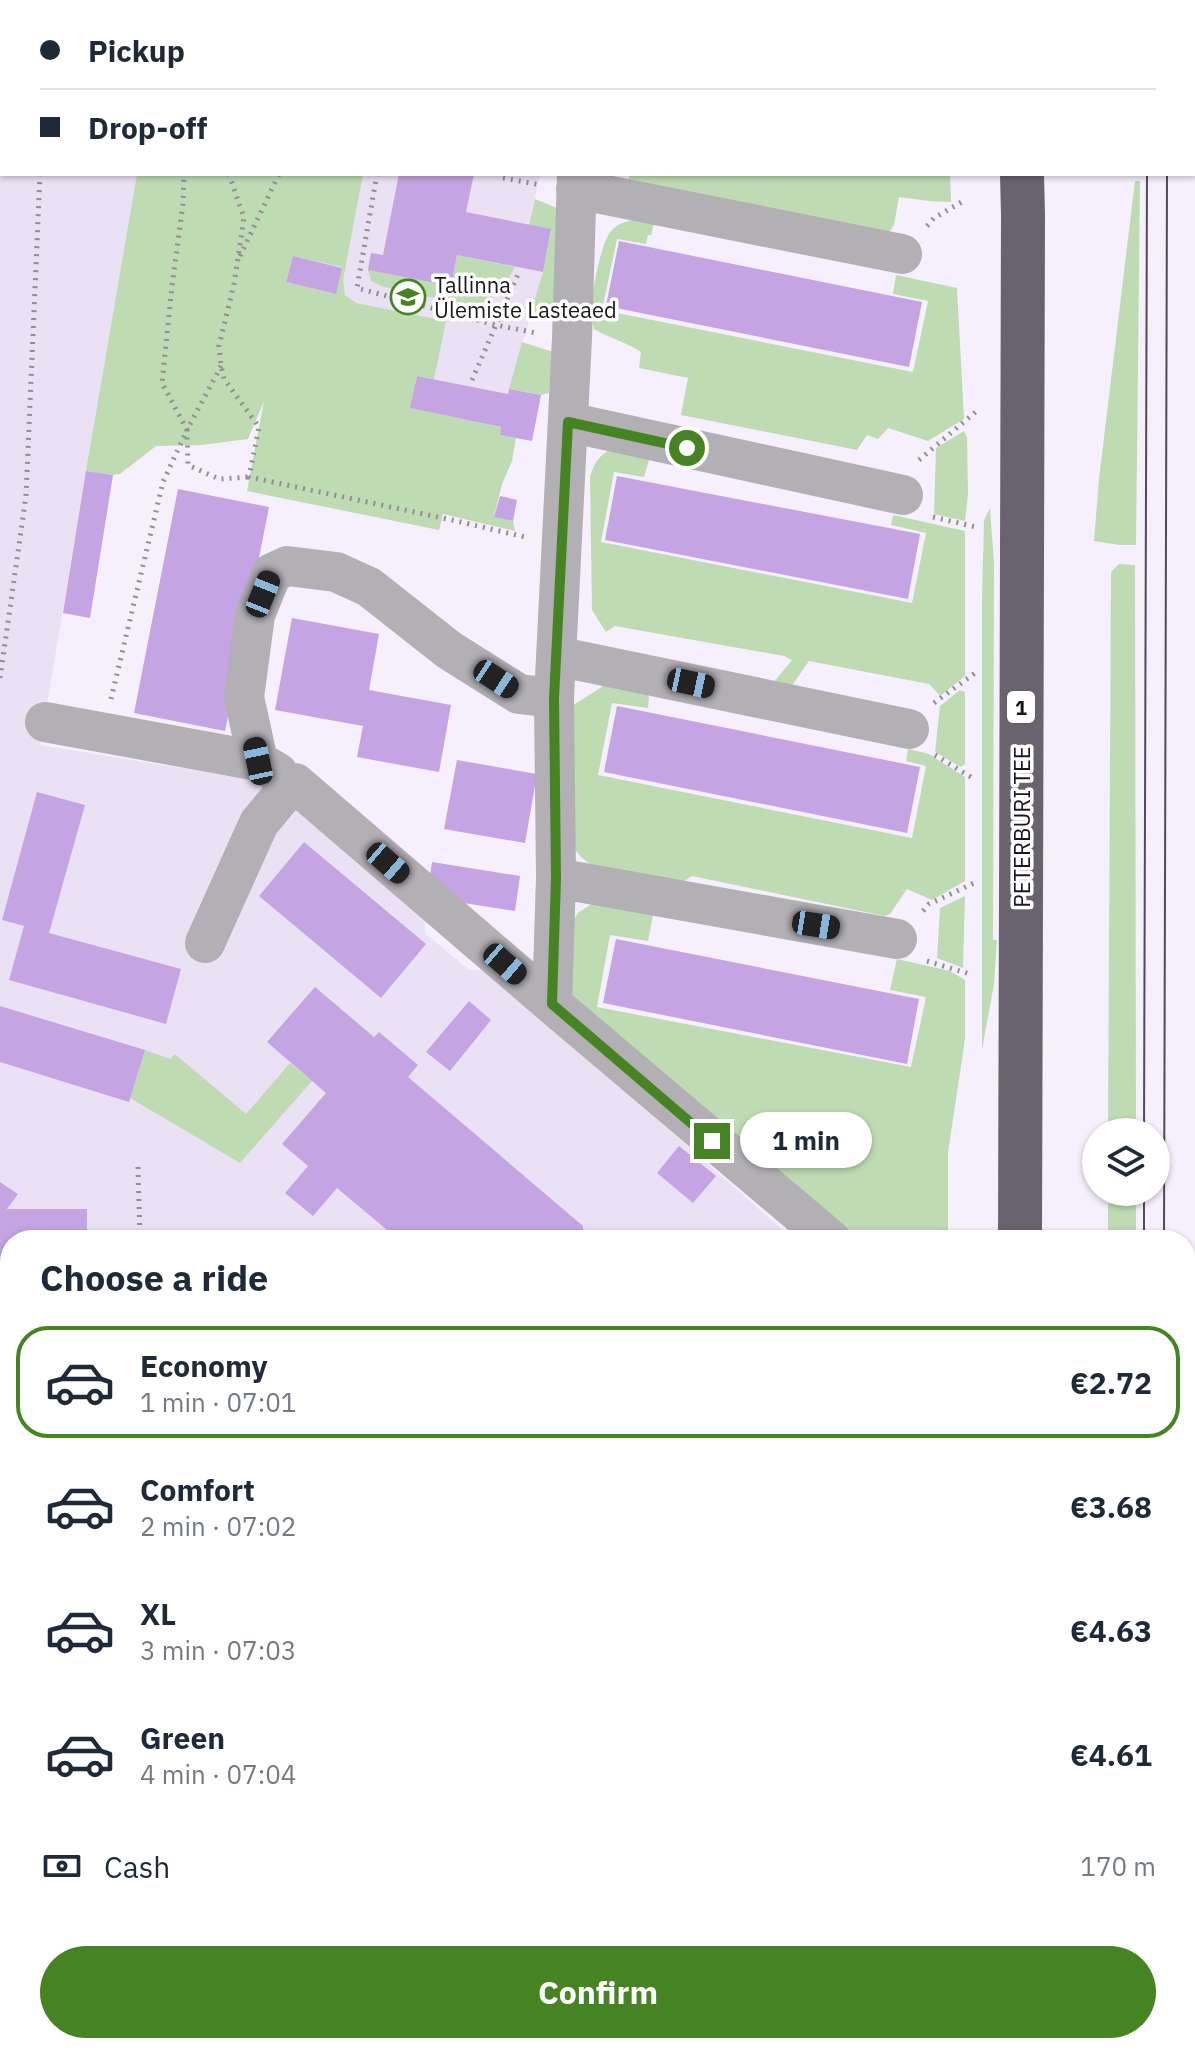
<!DOCTYPE html>
<html lang="en">
<head>
<meta charset="utf-8">
<style>
  :root { --surface:#fff; --page:#f2f2f3; --text:#1f2937; --muted:#747a83; --line:#e0e1e3; --accent:#468423 }
  body { margin:0; font-family:"IBM Plex Sans",sans-serif; background:var(--page); color:var(--text); height:100vh; display:flex; flex-direction:column; font-size:30px; white-space:nowrap }
  * { box-sizing:border-box; margin:0 }
  p { font-size:26px; color:var(--muted) }
  .icon { flex:none; width:44px; height:44px; fill:none; stroke:currentColor; stroke-width:2; stroke-linecap:round; stroke-linejoin:round }
  .map { position:relative; flex:1; overflow:hidden }
  .details { position:absolute; left:0px; top:1230px; width:1196px; height:824px; display:flex; flex-direction:column; background:var(--surface); border-radius:32px 32px 0 0; box-shadow:0 2px 6px #0004 }
  .details>* { flex:none }
  .top-card { position:absolute; left:0px; top:0px; width:1196px; height:176px; box-shadow:0 2px 6px #0004; display:grid; align-content:center; height:176px; padding:0 40px; background:var(--surface) }
  .controls { position:absolute; left:1082px; top:1118px; display:grid; gap:16px }
  .controls a { display:grid; place-items:center; width:88px; height:88px; border-radius:50%; background:var(--surface); box-shadow:0 2px 6px #0004; font-size:40px }
  .end { position:absolute; width:36px; height:36px; margin:-18px; border:10px solid #468423; background:#fff; box-shadow:0 0 0 4px #fff }
  .from { border-radius:50% }
  .bubble { position:absolute; height:56px; border-radius:28px; background:var(--surface); box-shadow:0 2px 6px #0004; font-size:26px; font-weight:700; line-height:56px; text-align:center }
  .car { position:absolute; width:24px; height:48px; margin:-24px -12px; border-radius:10px; box-shadow:0 0 6px 2px #0007; background:linear-gradient(#222 24%,#8ab4d8 0 40%,#222 0 76%,#8ab4d8 0 86%,#222 0) }
  .top-card b { display:flex; align-items:center; gap:28px; height:76px; font-size:30px }
  .top-card b+b { border-top:2px solid var(--line) }
  .top-card i { width:20px; height:20px; background:var(--text) }
  ul { padding:0; list-style:none }
  li { display:flex; align-items:center; gap:24px; height:112px; margin:0 16px 12px; padding:0 24px; border:4px solid transparent; border-radius:32px }
  li div { flex:1 }
  li b { display:block; font-size:30px }
  li em { font-style:normal; font-weight:700 }
  li.current { border-color:var(--accent) }
  li>.icon { width:72px; height:72px; stroke-width:1.5 }
  h2 { padding:0 40px; font-size:36px; line-height:96px }
  .pay { display:flex; align-items:center; gap:20px; height:88px; padding:0 40px; font-size:30px }
  .pay p { margin-inline-start:auto }
  .primary-button { display:flex; gap:16px; margin-top:auto; padding:16px 40px }
  .primary-button a { flex:1; height:92px; border-radius:48px; background:var(--accent); color:#fff; font-size:32px; font-weight:700; line-height:92px; text-align:center }
  .map>svg:first-child { display:block }
  .built { fill:#ebe1f5 }
  .green { fill:#bfdbb3; fill-rule:evenodd }
  .building { fill:#c4a4e3 }
  .lines { fill:none; stroke-linecap:round; stroke-linejoin:round }
  .path { stroke:#928d96; stroke-width:5; stroke-dasharray:2 6; stroke-linecap:butt }
  .minor { stroke:#b2afb5; stroke-width:40 }
  .highway { stroke:#68636e; stroke-width:44 }
  .tram { stroke:#504c53; stroke-width:2 }
  .route { stroke:#468423; stroke-width:10 }
  .labels { text-anchor:middle; dominant-baseline:central; stroke-width:7; stroke-linejoin:round; paint-order:stroke }
  .shield { fill:#fff; stroke:#5f5d60; stroke-width:2 }
  .shield-label { font-size:20px; font-weight:bold; fill:#1a181c }
  .poi-label { font-size:22px; fill:#1a181c; stroke:#fff; text-anchor:start }
  .street-label { font-size:22px; fill:#1a181c; stroke:#fff }
</style>
</head>
<body>
<div class="map">
<svg width="1195" height="2054" viewBox="0 0 1195 2054">
  <rect width="100%" height="100%" fill="#f6effd"/>
  <path class="built" d="M0,0H167L166,2H2V174H137L40,745L273,783L424,919L426,934L469,970H489L794,1240H10V2044H735V2054H0Z
    M307,174H540L529,224L551,229L543,272L508,394L417,376L286,283Z
    M1190,1580H1195V2034L1194,1961Z"/>
  <path class="green" d="M137,174H363L343,280L345,295L356,303L446,321L434,379L417,376L411,408L501,427L500,435L516,438L512,461L502,484L494,516L513,521L515,531L443,514L439,530L247,491L264,401L248,439L201,445L156,446L120,474L113,475L86,471ZM293,256L342,267L335,294L286,282Z
    M630,174H950L951,202L929,201L899,197L894,225L890,231H883L628,181Z
    M1135,181H1140L1136,545H1120L1094,541L1099,479Z
    M535,199L557,208L555,315L531,312L543,272L551,230L529,225Z
    M637,219L654,223L651,235H648L646,244L617,239L602,310L913,372L928,301L893,294L896,275L957,288L964,419L928,441L888,428L878,439L867,435L857,450L681,415L688,378L639,368L641,352C626,342 609,338 594,329C593,323 591,316 591,310C592,294 601,238 613,229C619,223 628,221 637,219Z
    M457,255L515,267C507,282 498,296 481,303C471,307 397,290 381,286L371,281L368,270L451,286Z
    M522,342L553,352L549,393L541,395L509,389Z
    M964,431L967,437L968,494L965,521L934,514L936,448Z
    M615,447L650,457L644,477L614,472L601,542L912,603L926,533L891,525L893,515L965,531V676L940,696L929,684L809,661L791,687L773,683L792,660L784,656L615,626L606,632L592,610L590,477C594,462 600,454 615,447Z
    M990,508L994,564L993,940H997L994,984L982,1050V596L984,520Z
    M1119,564L1135,565L1136,1132H1108L1111,572Z
    M611,681L643,685L649,697L648,708L612,703L598,775L912,838L926,766L906,761L908,749L929,754L965,777V881L932,900L907,889L890,914L884,916L692,876L678,885L592,866L580,856L571,844L572,706Z
    M960,690L965,692V764L961,767L935,752L940,706Z
    M965,896L963,968L937,958L940,908Z
    M592,904L654,910L648,941L610,935L597,1007L911,1067L926,997L890,990L897,959L950,971L965,980V1039L948,1152V1229L945,1238L941,1240H896L852,1235L576,1009L571,993L572,922L579,912Z
    M145,1050L170,1059L175,1054L246,1114L290,1063L312,1081L240,1163L130,1098Z
    M1108,1192H1136V1240H1108Z"/>
  <path class="building" d="M399,174H474L466,212L551,229L543,272L457,255L451,286L368,270L371,253L383,255Z
    M619,241L922,302L909,367L606,306Z
    M293,256L342,268L336,294L286,282Z
    M417,376L508,394L509,389L541,395L532,441L500,435L501,427L410,408Z
    M86,471L113,475L90,618L63,613Z
    M617,476L920,534L908,599L605,540Z
    M178,489L269,507L225,731L134,713Z
    M500,496L517,500L513,521L494,517Z
    M292,618L379,634L369,690L451,705L439,772L357,757L363,726L275,710Z
    M617,706L920,767L907,833L604,772Z
    M457,760L537,774L525,843L444,829Z
    M37,792L85,805L49,933L181,969L166,1024L9,980L24,926L2,920Z
    M304,842L426,944L381,998L259,896Z
    M432,862L520,876L515,911L445,900L428,890Z
    M616,939L919,999L907,1064L603,1003Z
    M315,987L374,1037L379,1032L418,1065L408,1077L583,1226V1240H399L337,1188L313,1216L285,1193L308,1166L282,1144L326,1093L267,1042Z
    M469,1001L491,1020L450,1071L426,1052Z
    M0,1006L145,1050L129,1102L0,1062Z
    M679,1146L716,1176L693,1203L657,1173Z
    M0,1182L18,1194L7,1209H87V1240H10V1736H0Z
    M10,2016V2044H85V2046L0,2051V2017Z
    M206,2044H274V2054H206Z
    M392,2044H466L467,2054H392Z
    M520,2044H590V2054H520Z"/>
  <g class="lines">
    <path class="path" d="M277,0L278,2
      M362,0L363,2
      M476,0L477,2
      M504,0L505,2
      M240,2L241,0
      M457,2L458,0
      M468,2L471,0
      M0,109H2
      M229,174L244,218L234,284L219,346L221,365L224,379L259,427L249,477L452,520L525,537
      M377,174L357,288L496,325L536,333
      M498,174V177L541,185
      M927,226L934,218L965,200
      M240,256L279,174
      M221,366L187,430L188,465L219,479L249,477
      M472,380L519,272
      M919,460L979,409
      M933,517L976,527
      M0,678L26,496L40,174
      M111,699L163,482L187,430L162,383L172,286L183,204L184,174
      M934,703L975,673
      M935,755L974,779
      M923,911L929,904L974,883
      M927,961L973,975
      M138,1167L140,1240"/>
    <path class="minor" d="M748,0L758,2
      M582,2V0
      M576,189L902,254
      M568,422L903,495
      M556,656L909,729
      M45,722L258,761L278,773
      M258,761L244,697L255,615L272,573L287,566L336,572L369,587L449,650L519,694L554,698
      M556,878L897,939
      M205,943L259,823L284,793L295,783L552,1004L831,1240
      M552,1004L556,878L554,698L572,338L577,174
      M889,2044V2054"/>
    <path class="highway" d="M1015,0V2
      M1020,1240L1023,215L1022,174
      M1015,2054V2044"/>
    <path class="tram" d="M1148,2V0
      M1168,2V0
      M1144,1132L1147,174
      M1144,1240V1192
      M1164,1240L1167,174
      M1128,2054L1129,2044
      M1148,2054L1149,2044"/>
  </g>
  <g class="lines">
    <path class="route" d="M687,448L568,422L554,698L556,878L552,1004L712,1141"/>
  </g>
  <defs>
    <g id="school-ring" transform="scale(1.8)"><circle r="9.5" fill="#fff" stroke="#468423" stroke-width="1.5"/><path d="M0-5L7-2L0 1L-7-2ZM-4 1L0 2.5L4 1V4Q0 6-4 4Z" fill="#468423"/></g>
  </defs>
  <g fill-rule="evenodd">
    <use href="#school-ring" x="408" y="297"/>
  </g>
  <g class="labels">
    <rect class="shield" x="1007" y="691" width="28" height="32" rx="6"/>
    <g class="shield-label">
      <text x="1021" y="707">1</text>
    </g>
    <g class="poi-label">
      <text x="434" y="284">Tallinna<tspan x="434" dy="25">Ülemiste Lasteaed</tspan></text>
    </g>
    <g class="street-label">
      <text transform="translate(1021 827) rotate(-90)">PETERBURI TEE</text>
    </g>
  </g>
</svg>
<div class="controls">
<a><svg class="icon" aria-label="layers" viewBox="0 0 24 24"><path d="M12 4l9 5-9 5-9-5zM3 14l9 5 9-5"/></svg></a>
</div>
<i class="end from" style="left:687px;top:448px"></i>
<i class="end" style="left:712px;top:1141px"></i>
<div class="bubble" style="left:740px;top:1112px;width:132px">1 min</div>
<i class="car" style="left:263px;top:594px;rotate:22deg"></i>
<i class="car" style="left:496px;top:679px;rotate:123deg"></i>
<i class="car" style="left:691px;top:683px;rotate:102deg"></i>
<i class="car" style="left:258px;top:761px;rotate:348deg"></i>
<i class="car" style="left:388px;top:863px;rotate:131deg"></i>
<i class="car" style="left:816px;top:925px;rotate:99deg"></i>
<i class="car" style="left:505px;top:964px;rotate:131deg"></i>
<div class="top-card">
<b><i class="from"></i>Pickup</b>
<b><i></i>Drop-off</b>
</div>
<section class="details">
<h2>Choose a ride</h2>
<ul>
<li class="current"><svg class="icon" aria-label="car" viewBox="0 0 24 24"><path d="M5 17H2v-5l4-1 3-4h7l3 4 3 1v5h-3M9 17h6M6 11h13"/><circle cx="7" cy="17" r="2"/><circle cx="17" cy="17" r="2"/></svg><div><b>Economy</b><p>1 min · 07:01</p></div><em>€2.72</em></li>
<li><svg class="icon" aria-label="car" viewBox="0 0 24 24"><path d="M5 17H2v-5l4-1 3-4h7l3 4 3 1v5h-3M9 17h6M6 11h13"/><circle cx="7" cy="17" r="2"/><circle cx="17" cy="17" r="2"/></svg><div><b>Comfort</b><p>2 min · 07:02</p></div><em>€3.68</em></li>
<li><svg class="icon" aria-label="car" viewBox="0 0 24 24"><path d="M5 17H2v-5l4-1 3-4h7l3 4 3 1v5h-3M9 17h6M6 11h13"/><circle cx="7" cy="17" r="2"/><circle cx="17" cy="17" r="2"/></svg><div><b>XL</b><p>3 min · 07:03</p></div><em>€4.63</em></li>
<li><svg class="icon" aria-label="car" viewBox="0 0 24 24"><path d="M5 17H2v-5l4-1 3-4h7l3 4 3 1v5h-3M9 17h6M6 11h13"/><circle cx="7" cy="17" r="2"/><circle cx="17" cy="17" r="2"/></svg><div><b>Green</b><p>4 min · 07:04</p></div><em>€4.61</em></li>
</ul>
<div class="pay"><svg class="icon" aria-label="cash" viewBox="0 0 24 24"><path d="M3 7h18v10H3z"/><circle cx="12" cy="12" r="2"/></svg>Cash<p>170 m</p></div>
<div class="primary-button"><a>Confirm</a></div>
</section>
</div>
</body>
</html>
